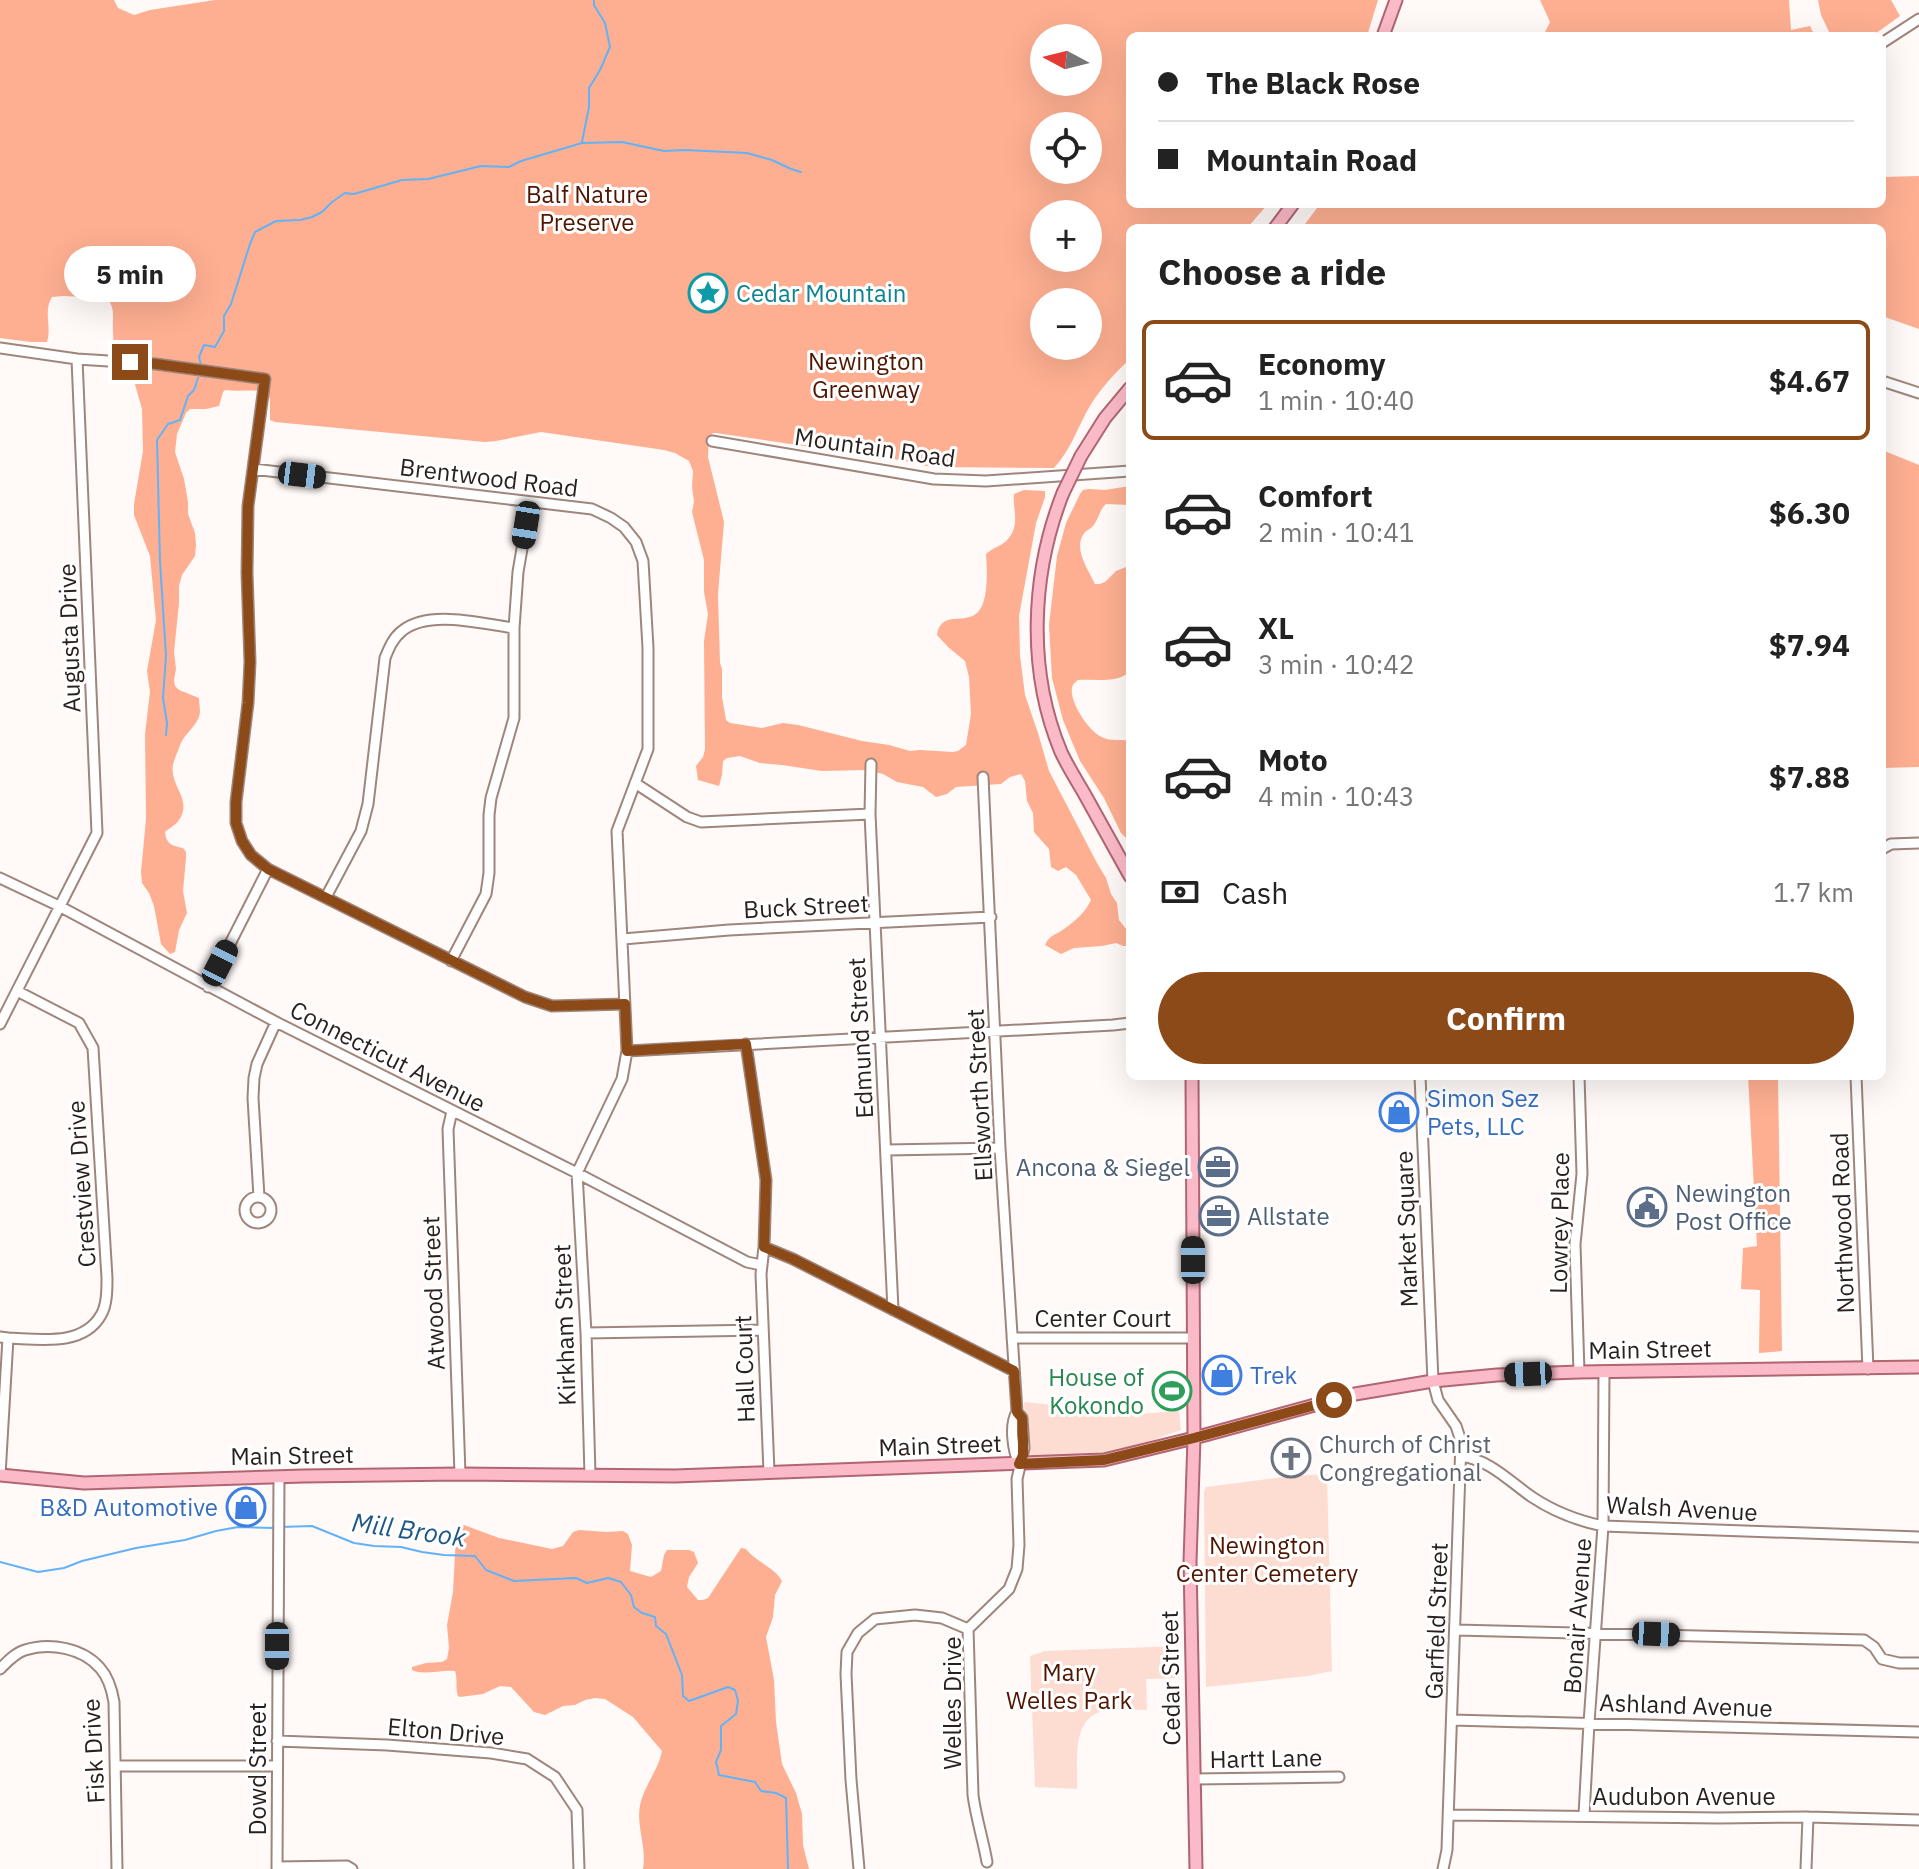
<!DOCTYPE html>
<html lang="en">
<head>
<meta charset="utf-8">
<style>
  :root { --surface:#fff; --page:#f6f6f6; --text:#222; --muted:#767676; --line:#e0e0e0; --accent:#8c4a18 }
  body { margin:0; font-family:"IBM Plex Sans",sans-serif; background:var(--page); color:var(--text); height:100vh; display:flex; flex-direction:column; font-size:30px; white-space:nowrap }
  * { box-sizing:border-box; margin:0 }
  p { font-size:26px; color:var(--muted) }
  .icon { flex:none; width:44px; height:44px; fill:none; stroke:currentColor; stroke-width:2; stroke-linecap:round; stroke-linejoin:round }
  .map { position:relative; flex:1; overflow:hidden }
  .panel { position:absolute; left:1126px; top:224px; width:760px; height:856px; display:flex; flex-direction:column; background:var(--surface); border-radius:12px; box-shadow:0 8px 32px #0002 }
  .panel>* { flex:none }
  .guide { position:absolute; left:1126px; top:32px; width:760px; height:176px; border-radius:12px; box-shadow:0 8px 32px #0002; display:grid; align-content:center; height:176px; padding:0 32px; background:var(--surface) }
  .needle { width:52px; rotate:277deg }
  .tools { position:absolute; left:1030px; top:24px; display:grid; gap:16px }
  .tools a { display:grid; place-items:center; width:72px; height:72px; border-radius:50%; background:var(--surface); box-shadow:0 8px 32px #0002; font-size:40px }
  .end { position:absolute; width:36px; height:36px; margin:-18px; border:10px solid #8c4a18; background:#fff; box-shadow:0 0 0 4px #fff }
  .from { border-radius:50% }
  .bubble { position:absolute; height:56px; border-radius:28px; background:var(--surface); box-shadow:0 8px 32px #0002; font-size:26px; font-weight:700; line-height:56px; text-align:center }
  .car { position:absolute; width:24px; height:48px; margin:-24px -12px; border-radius:10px; box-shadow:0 0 6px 2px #0007; background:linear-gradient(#222 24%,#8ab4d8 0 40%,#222 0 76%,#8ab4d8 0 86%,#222 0) }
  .guide b { display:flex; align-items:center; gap:28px; height:76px; font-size:30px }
  .guide b+b { border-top:2px solid var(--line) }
  .guide i { width:20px; height:20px; background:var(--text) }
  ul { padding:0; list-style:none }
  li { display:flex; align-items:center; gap:24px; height:120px; margin:0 16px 12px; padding:0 16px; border:4px solid transparent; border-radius:12px }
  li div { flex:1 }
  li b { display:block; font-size:30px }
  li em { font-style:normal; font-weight:700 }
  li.on { border-color:var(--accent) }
  li>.icon { width:72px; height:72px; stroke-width:1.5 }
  h2 { padding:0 32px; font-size:36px; line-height:96px }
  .pay { display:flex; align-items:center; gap:20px; height:88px; padding:0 32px; font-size:30px }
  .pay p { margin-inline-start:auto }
  .action { display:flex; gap:16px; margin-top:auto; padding:16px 32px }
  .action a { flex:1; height:92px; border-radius:48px; background:var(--accent); color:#fff; font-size:32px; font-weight:700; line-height:92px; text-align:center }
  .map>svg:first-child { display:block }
  .green { fill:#fdddd1 }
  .forest { fill:#feaf91; fill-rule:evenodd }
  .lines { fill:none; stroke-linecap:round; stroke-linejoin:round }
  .stream { stroke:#62b2f7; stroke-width:2 }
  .minor-casing { stroke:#9e867d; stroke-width:13 }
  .major-casing { stroke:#b06672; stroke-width:15 }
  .minor { stroke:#fff; stroke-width:9 }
  .major { stroke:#fbbac7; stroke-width:11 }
  .major-bridge-casing { stroke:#b06672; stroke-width:15; stroke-linecap:butt }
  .major-bridge { stroke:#fbbac7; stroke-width:11 }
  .route { stroke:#8c4a18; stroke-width:10 }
  .labels { text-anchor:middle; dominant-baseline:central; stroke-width:6; stroke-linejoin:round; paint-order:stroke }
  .park-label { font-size:24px; fill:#511600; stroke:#fff }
  .culture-label { font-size:24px; fill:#0d838f; stroke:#fff; text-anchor:start }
  .street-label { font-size:24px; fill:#291f1c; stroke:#fff }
  .shop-label { font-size:24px; fill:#366cbe; stroke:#fff; text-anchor:start }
  .service-label { font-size:24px; fill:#4e5e75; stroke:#fff; text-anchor:start }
  .leisure-label { font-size:24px; fill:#27864d; stroke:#fff; text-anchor:end }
  .worship-label { font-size:24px; fill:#5b616d; stroke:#fff; text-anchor:start }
  .water-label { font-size:26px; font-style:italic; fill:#1f5784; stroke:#fff }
</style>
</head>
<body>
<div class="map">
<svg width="1919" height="1869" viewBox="0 0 1919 1869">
  <rect width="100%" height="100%" fill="#fff9f7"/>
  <path class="green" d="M1024,1402L1053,1405L1101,1407V1417L1179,1411L1181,1430L1142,1444L1107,1454L1030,1460L1027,1451Z
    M1327,1474L1332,1671L1308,1676L1206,1687L1204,1492L1206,1487L1291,1476Z
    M1178,1646L1179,1678L1146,1679L1147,1710C1134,1710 1120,1708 1108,1710C1070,1715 1078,1760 1077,1789L1035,1787L1030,1656L1045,1651Z"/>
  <path class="forest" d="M0,0H114L118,8L134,15L150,10L215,0H1378L1367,36H1130V204H1268L1247,228H1130V359C1113,375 1097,392 1086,413C1076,432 1069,452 1054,468L931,467L899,460L716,433H713L709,437L708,457L724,522L718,594L720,663L722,669V697L726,720L730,723L762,728L783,723L798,725L862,741L889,745L910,751L920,750L953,752L958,751L966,745L971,714L969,677L965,661L948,647L937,635C941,609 965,626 978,612C989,601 987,568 986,554C993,547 1003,546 1008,539C1021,524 1012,508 1014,494L1024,490L1045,491V497L1036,523L1019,616L1020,656L1025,695L1038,733L1049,771L1097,863L1106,878L1111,894L1117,903L1119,920L1130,934V946H1123L1116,943L1102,946L1074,948L1061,954L1045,945C1049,935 1056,935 1064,929C1075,921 1086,912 1091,900L1076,875L1066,867L1058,871L1051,867L1049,849L1034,832L1033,813L1027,801L1025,781L1021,774L1010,777L1001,784L956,787L947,794L936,797L923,787L897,782L883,774L867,770L822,771L782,765L760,763L740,756L727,758L723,761L722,775L719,786L698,780L696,766L703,757L705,749L704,641L708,614L704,592V560L692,512L694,502L692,486L693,471L689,461L675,453L664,450L541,432L496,441L485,442L275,422L270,420V399L266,392C253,389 239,392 225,390L223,392L219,406L206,409H190L186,413L177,434L175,452L184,479L188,502V514L195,533L196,545L195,556L182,575L179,586V603L174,652L176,669L174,680L175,686L179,690L199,698C199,704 201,711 199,717C195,727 185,734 181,743C179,748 176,755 174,761C166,784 194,798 179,820C176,825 169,828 165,832C166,844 172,846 183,848L186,852V858L183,891L187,913L179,930L175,952L170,954L161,944L154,906L149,893L142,883L141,872L146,819L145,734L150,692L147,671L156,620L150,556L134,515V504L143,451L142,409L132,374L118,365C116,354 113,342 113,331C112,318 116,309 107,298L63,296L52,297C43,311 52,327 47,342H31L0,338ZM1044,38H1088V82H1044ZM1044,126H1088V170H1044ZM1044,214H1088V258H1044ZM1044,302H1088V346H1044Z
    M1540,0H1789L1791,30L1810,26L1815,36H1543L1550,22Z
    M1818,0H1891L1900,16L1875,34L1831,36L1821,15Z
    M1919,176V329L1882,316V228H1302L1320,204H1882V177Z
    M1882,450L1919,465V767L1882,768Z
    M1130,486V505L1106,504C1099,510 1099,519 1093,526C1088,531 1087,529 1083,535C1074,550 1088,569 1095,584H1100L1105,582L1116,571L1126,567L1130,557V661L1127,674C1113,683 1094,679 1078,680C1076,682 1074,683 1073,685C1066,698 1090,734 1104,738C1110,741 1121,739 1130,741V842L1121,833L1104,798L1080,761L1063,720L1052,678L1049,625L1057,556L1066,523L1080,494L1083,490L1089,489L1105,490Z
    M1748,1076H1778L1782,1351L1759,1353L1760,1290L1741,1289L1743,1248L1757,1246Z
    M459,1525H464L499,1538L552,1549L563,1546L573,1532L579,1530L606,1532L623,1531L628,1534L632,1545L630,1571L651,1577L661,1571L664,1555L667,1550H689L694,1552L698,1563L689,1577L687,1587L698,1600H703L708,1598L741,1548L746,1549C756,1562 774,1567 782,1581L775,1595L773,1617L766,1637L774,1680L776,1722L782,1764L796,1793L802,1814L803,1845L809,1869H643C647,1847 636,1827 640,1805C644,1786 658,1771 662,1751L633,1717L605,1699L595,1698L585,1700L575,1705L563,1706L545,1715L534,1712L511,1687L500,1686L483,1694L460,1697L458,1696C455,1688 458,1679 455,1671C441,1669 424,1676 412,1670V1667L426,1663L442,1662L447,1659L449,1648L447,1625L453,1592L456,1536Z"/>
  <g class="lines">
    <path class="stream" d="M582,142L589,107V88L600,70L610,47L605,23L594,5V0
      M201,365L199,357L204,345L215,347L224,331V316L231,304L250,244L255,232L276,221L300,220L312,217L322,212L332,202L345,193L354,194L402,180L428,179L481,166L509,167L521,161L582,143L622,142L664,151L685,150L747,153L772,160L791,169L801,172
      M166,735L167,723L163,698L166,656L160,561L157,440L168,424L180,420L188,396L194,390L198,378
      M280,1527L312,1526L354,1543L374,1546L401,1547L422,1552L444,1555L475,1556L486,1570L514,1581L576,1578L587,1583L608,1578L621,1582L631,1595L634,1607L642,1613L655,1617L656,1626L666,1634L682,1675L683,1696L689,1701L728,1687L735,1690L738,1701L736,1714L721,1726V1750L716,1762L719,1775L755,1782L761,1791L776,1793L786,1798L788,1869
      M0,1562L38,1572L64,1568L82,1561L136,1548L185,1540L216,1531L238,1527L274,1528"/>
    <g class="minor-casing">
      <path id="minor" d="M1882,43L1919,19
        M0,348L77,359L156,364L265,379L248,506L247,573L250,662L248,703L236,802V823L242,841L251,855L268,869L525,997L552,1006L625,1004
        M1882,381L1919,393
        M712,441L934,479L986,481L1130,471
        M253,469L592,509L611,518L624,527L636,542L643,561L648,648V749L617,831L627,1051L622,1079L577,1173L586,1333L590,1475
        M871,764L870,814L893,1310
        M983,777L1000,1148L1017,1412C1009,1424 1013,1451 1019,1464
        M635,783L687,817L701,822L870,814
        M1882,849L1891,844L1919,843
        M0,878L59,906L276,1022L577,1173L747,1262L761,1265
        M326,897L361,831L368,804L385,658C389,648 393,638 402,631C429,609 482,624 514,628
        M623,939L729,930L991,917
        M451,961L486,894L489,873V815L491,798L514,718V628L518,572L530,502
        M208,987L268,869
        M0,1024L97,833L77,359
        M746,1044L766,1180L764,1247L761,1274L769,1472
        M627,1051L1113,1025L1130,1023
        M1420,1076L1433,1381L1438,1400L1456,1426L1461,1441L1447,1850L1443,1869
        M1579,1076L1582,1174L1575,1244L1579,1372
        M1856,1076L1868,1369
        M452,1111L448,1129L460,1474
        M886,1150L1000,1148
        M259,1197L253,1098L254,1078L257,1064L276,1022
        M245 1210a13 13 0 1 1 26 0a13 13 0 1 1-26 0Z
        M764,1247L793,1259L1014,1371
        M586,1333L763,1330
        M0,1337L8,1338L0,1475
        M8,1338C39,1339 83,1347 101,1315C107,1305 107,1290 107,1278L93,1048L79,1023L17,991
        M1012,1338H1194
        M1461,1456C1490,1460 1509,1481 1532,1497C1553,1511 1579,1521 1603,1526L1919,1537
        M1456,1630L1864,1640L1874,1647L1882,1659L1899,1663H1919
        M0,1669C7,1662 15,1653 25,1650C50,1642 83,1648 100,1668C109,1678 112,1690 114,1702L117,1869
        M1452,1720L1919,1732
        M277,1741L387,1745L491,1753L527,1759L555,1777L577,1810L579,1869
        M116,1766H277
        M1194,1779L1339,1777
        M1449,1815L1719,1818L1808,1817L1919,1820
        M1584,1815L1589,1723L1603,1526L1604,1371
        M987,1862C983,1839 976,1818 973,1795L968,1629L1009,1589L1017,1569L1019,1545L1017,1479L1024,1448L1022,1418L1017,1412
        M277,1867L347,1866L352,1869
        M277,1869L279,1477
        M859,1869L851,1780L846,1674L847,1652L858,1633L875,1619L915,1615L942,1618L968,1629
        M1806,1869L1808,1817"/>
    </g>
    <g class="major-casing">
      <path id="major" d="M1383,36L1396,0
        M1275,228L1293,204
        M1081,456L1105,418L1130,388
        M1063,493C1031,574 1027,671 1061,752C1068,767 1077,781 1085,795C1100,822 1115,849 1130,876
        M1192,1076L1194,1438L1190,1562L1196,1869
        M0,1475L84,1483L304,1476L460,1474L675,1476L1104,1460L1194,1438L1355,1394L1433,1381L1497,1375L1579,1372L1919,1367"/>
    </g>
    <use href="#minor" class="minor"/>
    <use href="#major" class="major"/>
    <g class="major-bridge-casing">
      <path id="major-bridge" d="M1063,493L1081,456"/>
    </g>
    <use href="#major-bridge" class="major-bridge"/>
  </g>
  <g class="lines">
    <path class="route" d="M130,362L156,364L265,379L248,506L247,573L250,662L248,703L236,802V823L242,841L251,855L268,869L525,997L552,1006L625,1004L627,1051L746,1044L766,1180L764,1247L793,1259L1014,1371L1017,1412L1022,1418L1023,1439V1455L1019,1464L1104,1460L1194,1438L1334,1400"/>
  </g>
  <defs>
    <g id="sight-ring" transform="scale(2)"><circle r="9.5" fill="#fff" stroke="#0f9aa8" stroke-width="1.5"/><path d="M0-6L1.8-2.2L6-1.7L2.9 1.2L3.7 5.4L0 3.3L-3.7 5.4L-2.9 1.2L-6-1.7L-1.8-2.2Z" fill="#0f9aa8"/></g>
    <g id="shop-ring" transform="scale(2)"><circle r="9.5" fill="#fff" stroke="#3f7fe0" stroke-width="1.5"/><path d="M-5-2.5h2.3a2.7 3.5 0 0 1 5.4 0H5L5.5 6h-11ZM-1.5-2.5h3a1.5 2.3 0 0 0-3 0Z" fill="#3f7fe0"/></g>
    <g id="office-ring" transform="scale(2)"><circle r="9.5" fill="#fff" stroke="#5c6f8a" stroke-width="1.5"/><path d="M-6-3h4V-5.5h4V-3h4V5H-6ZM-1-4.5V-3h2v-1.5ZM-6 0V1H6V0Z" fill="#5c6f8a"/></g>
    <g id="civic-ring" transform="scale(2)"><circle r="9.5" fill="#fff" stroke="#5c6f8a" stroke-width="1.5"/><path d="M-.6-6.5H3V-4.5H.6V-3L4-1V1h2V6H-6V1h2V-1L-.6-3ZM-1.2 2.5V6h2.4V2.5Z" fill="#5c6f8a"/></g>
    <g id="stadium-ring" transform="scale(2)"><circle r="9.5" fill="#fff" stroke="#2e9e5b" stroke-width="1.5"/><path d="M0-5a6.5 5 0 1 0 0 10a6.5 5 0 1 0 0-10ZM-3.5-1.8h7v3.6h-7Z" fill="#2e9e5b"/></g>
    <g id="church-ring" transform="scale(2)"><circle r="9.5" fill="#fff" stroke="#6b7280" stroke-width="1.5"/><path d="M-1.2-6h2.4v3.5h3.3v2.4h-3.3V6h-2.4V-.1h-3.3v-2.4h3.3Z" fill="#6b7280"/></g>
  </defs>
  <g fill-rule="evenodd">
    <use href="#sight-ring" x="708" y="293"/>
    <use href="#shop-ring" x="1399" y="1112"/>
    <use href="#office-ring" x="1218" y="1167"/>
    <use href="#civic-ring" x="1647" y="1207"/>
    <use href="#office-ring" x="1219" y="1216"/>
    <use href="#shop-ring" x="1222" y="1375"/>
    <use href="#stadium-ring" x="1172" y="1391"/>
    <use href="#church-ring" x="1291" y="1458"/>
    <use href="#shop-ring" x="246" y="1507"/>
  </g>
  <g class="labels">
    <g class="park-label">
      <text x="587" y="194">Balf Nature<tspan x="587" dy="28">Preserve</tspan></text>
      <text x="866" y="361">Newington<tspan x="866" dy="28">Greenway</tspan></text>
      <text x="1267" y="1545">Newington<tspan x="1267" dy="28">Center Cemetery</tspan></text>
      <text x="1069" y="1672">Mary<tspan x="1069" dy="28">Welles Park</tspan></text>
    </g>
    <g class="culture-label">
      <text x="736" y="293">Cedar Mountain</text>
    </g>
    <g class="street-label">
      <text transform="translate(875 447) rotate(8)">Mountain Road</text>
      <text transform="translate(489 477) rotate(7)">Brentwood Road</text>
      <text transform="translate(69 638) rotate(-92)">Augusta Drive</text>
      <text transform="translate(806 906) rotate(-3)">Buck Street</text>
      <text transform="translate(860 1038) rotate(-93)">Edmund Street</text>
      <text transform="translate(388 1056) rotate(27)">Connecticut Avenue</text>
      <text transform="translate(979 1095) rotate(-93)">Ellsworth Street</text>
      <text transform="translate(81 1184) rotate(-94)">Crestview Drive</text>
      <text transform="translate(1559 1223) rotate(-89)">Lowrey Place</text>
      <text transform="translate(1842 1223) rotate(-92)">Northwood Road</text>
      <text transform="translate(1406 1229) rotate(-92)">Market Square</text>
      <text transform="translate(433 1293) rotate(-92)">Atwood Street</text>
      <text x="1103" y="1318">Center Court</text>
      <text transform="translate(564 1325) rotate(-92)">Kirkham Street</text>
      <text transform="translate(1650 1349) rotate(-1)">Main Street</text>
      <text transform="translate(744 1369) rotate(-92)">Hall Court</text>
      <text transform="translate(940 1445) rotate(-2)">Main Street</text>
      <text transform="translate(292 1455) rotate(-1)">Main Street</text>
      <text transform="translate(1682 1508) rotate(3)">Walsh Avenue</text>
      <text transform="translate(1577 1616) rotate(-86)">Bonair Avenue</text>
      <text transform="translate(1436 1621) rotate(-88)">Garfield Street</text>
      <text transform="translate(1170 1678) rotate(-91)">Cedar Street</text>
      <text transform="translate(952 1703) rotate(-90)">Welles Drive</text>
      <text transform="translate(1686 1705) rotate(2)">Ashland Avenue</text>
      <text transform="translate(446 1731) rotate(5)">Elton Drive</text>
      <text transform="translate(93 1751) rotate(-93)">Fisk Drive</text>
      <text transform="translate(1266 1758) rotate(-1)">Hartt Lane</text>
      <text transform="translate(257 1769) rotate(-90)">Dowd Street</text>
      <text x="1684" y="1796">Audubon Avenue</text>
    </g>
    <g class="shop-label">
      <text x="1427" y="1098">Simon Sez<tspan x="1427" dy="28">Pets, LLC</tspan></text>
      <text x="1250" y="1375">Trek</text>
      <text x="218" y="1507" text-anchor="end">B&amp;D Automotive</text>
    </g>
    <g class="service-label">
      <text x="1190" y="1167" text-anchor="end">Ancona &amp; Siegel</text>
      <text x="1675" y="1193">Newington<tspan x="1675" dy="28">Post Office</tspan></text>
      <text x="1247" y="1216">Allstate</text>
    </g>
    <g class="leisure-label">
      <text x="1144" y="1377">House of<tspan x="1144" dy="28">Kokondo</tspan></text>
    </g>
    <g class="worship-label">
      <text x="1319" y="1444">Church of Christ<tspan x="1319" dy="28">Congregational</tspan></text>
    </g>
    <g class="water-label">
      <text transform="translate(409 1529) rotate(8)">Mill Brook</text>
    </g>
  </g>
</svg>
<div class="tools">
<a><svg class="needle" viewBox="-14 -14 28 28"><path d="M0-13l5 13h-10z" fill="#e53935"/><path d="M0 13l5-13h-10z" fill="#767676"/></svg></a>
<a><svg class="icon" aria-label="locate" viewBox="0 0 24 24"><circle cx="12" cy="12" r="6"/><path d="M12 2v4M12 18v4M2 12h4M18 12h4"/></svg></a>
<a>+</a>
<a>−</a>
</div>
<i class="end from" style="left:1334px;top:1400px"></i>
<i class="end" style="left:130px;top:362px"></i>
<div class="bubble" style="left:64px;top:246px;width:132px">5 min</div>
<i class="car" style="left:302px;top:475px;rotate:97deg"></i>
<i class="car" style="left:526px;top:525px;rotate:189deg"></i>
<i class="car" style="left:220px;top:963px;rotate:27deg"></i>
<i class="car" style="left:1193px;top:1260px;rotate:0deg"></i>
<i class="car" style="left:1528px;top:1374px;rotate:268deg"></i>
<i class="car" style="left:1656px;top:1634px;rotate:92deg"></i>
<i class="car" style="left:277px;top:1646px;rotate:180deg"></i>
<div class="guide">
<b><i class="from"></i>The Black Rose</b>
<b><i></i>Mountain Road</b>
</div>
<section class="panel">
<h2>Choose a ride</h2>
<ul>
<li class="on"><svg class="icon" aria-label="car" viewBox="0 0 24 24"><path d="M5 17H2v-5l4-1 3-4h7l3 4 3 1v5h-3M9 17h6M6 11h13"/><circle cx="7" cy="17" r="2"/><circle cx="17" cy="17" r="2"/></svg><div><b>Economy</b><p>1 min · 10:40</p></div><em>$4.67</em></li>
<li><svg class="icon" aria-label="car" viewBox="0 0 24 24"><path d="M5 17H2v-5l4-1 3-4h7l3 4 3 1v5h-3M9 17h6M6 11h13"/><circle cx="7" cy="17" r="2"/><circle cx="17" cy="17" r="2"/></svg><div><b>Comfort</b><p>2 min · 10:41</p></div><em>$6.30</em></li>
<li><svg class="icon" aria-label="car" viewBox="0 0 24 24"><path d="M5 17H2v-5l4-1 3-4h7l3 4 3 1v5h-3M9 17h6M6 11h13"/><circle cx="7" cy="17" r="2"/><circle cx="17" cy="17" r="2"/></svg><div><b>XL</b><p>3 min · 10:42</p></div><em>$7.94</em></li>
<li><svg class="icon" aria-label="car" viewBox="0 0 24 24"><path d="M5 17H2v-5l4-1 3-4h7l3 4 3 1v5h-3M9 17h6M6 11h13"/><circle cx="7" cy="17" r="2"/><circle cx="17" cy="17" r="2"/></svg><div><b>Moto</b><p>4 min · 10:43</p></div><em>$7.88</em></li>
</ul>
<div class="pay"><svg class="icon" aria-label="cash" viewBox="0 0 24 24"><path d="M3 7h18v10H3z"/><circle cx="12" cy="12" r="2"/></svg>Cash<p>1.7 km</p></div>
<div class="action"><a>Confirm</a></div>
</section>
</div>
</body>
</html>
